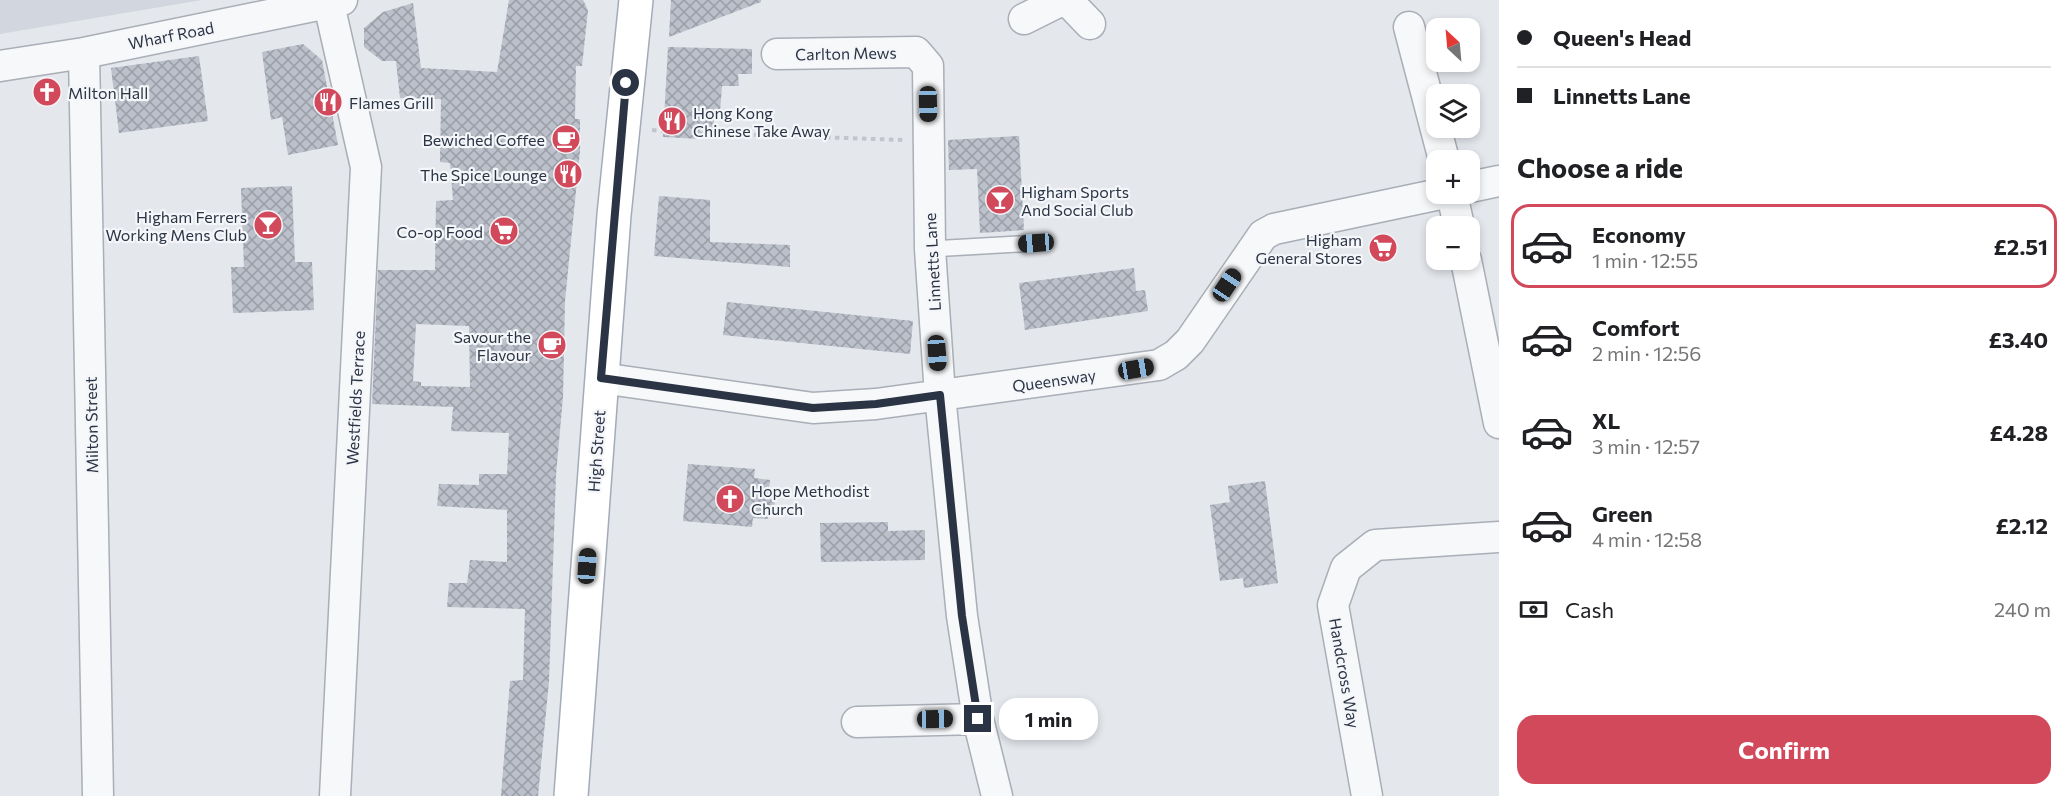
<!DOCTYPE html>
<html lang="en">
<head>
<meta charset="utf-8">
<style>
  :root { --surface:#fff; --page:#f6f6f6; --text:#202124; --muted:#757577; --line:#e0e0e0; --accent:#d1495b }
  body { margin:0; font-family:Commissioner,sans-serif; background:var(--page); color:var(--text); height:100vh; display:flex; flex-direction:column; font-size:22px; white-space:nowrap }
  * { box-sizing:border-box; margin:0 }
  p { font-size:20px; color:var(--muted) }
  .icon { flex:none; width:33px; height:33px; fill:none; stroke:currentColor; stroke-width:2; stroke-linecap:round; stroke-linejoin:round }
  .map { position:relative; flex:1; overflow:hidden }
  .drawer { display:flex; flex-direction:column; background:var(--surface); width:570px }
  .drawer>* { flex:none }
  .guide { display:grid; align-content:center; height:132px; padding:0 18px; background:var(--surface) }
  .needle { width:39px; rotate:334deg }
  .controls { position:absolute; left:1426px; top:18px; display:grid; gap:12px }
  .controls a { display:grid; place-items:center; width:54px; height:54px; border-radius:12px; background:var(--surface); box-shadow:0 3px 9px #0003; font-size:30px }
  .end { position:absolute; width:27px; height:27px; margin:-14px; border:8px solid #2b3445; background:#fff; box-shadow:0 0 0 3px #fff }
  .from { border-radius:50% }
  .bubble { position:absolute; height:42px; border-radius:18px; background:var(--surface); box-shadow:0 3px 9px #0003; font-size:20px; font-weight:700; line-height:42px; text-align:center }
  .car { position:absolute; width:18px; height:36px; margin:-18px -9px; border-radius:8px; box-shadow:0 0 4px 2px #0007; background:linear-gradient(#222 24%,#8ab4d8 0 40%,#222 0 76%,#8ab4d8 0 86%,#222 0) }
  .guide b { display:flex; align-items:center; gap:21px; height:57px; font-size:22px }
  .guide b+b { border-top:2px solid var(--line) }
  .guide i { width:15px; height:15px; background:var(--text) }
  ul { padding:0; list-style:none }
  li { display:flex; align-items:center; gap:18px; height:84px; margin:0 12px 9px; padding:0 6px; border:3px solid transparent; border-radius:18px }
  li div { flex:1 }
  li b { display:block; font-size:22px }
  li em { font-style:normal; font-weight:700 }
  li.on { border-color:var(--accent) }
  li>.icon { width:54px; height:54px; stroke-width:1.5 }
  h2 { padding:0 18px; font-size:27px; line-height:72px }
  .pay { display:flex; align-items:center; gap:15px; height:66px; padding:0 18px; font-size:22px }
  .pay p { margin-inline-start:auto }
  .primary-button { display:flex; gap:12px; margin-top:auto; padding:12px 18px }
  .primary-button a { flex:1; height:69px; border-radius:18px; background:var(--accent); color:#fff; font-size:24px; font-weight:700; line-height:69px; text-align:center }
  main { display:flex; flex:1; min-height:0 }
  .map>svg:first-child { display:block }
  .built { fill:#d2d6de }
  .building { fill:url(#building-cross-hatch); fill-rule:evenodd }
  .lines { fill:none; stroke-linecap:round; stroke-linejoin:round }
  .lane-casing { stroke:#a9aeb7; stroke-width:18 }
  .street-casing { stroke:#a9aeb7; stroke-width:33 }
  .primary-casing { stroke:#a3abb8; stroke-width:36 }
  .path { stroke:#c2c5cb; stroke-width:4; stroke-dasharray:4.5 4.5; stroke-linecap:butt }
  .lane { stroke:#f7f8fa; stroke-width:15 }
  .street { stroke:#f7f8fa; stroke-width:30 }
  .primary { stroke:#fff; stroke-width:33 }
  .route { stroke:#2b3445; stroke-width:8 }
  .labels { text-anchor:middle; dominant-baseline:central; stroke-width:4.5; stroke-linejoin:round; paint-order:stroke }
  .street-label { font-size:16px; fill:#2b3445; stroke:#f4f6f9 }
  .poi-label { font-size:16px; fill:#2b3445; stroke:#f4f6f9; text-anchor:end }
</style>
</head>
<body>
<main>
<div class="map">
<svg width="1499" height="796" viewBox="0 0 1499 796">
  <defs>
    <pattern id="building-cross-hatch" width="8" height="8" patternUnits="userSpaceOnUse" patternTransform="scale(1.5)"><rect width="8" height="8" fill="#bbc0ca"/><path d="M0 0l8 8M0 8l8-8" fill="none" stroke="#989da6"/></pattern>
  </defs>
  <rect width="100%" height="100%" fill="#e4e7ec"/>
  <path class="built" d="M0,0H202L0,34Z"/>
  <path class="building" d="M509,0H583L588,10L582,66H576L575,119H580V151L565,301L563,397L556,475L549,681L538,796H501L510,681L523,680L525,609L447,607L449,583H467L470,560L507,562V510L437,506L439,484L479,485V474H507L509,433L451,431L453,407L372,404L378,270H435L436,201L453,200L450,163L440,162L441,99L400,98L396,61H382L364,47V28L383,12L413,3L421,68L497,72ZM416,324L469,326L470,387L421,386V382L413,381Z
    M671,0H761V2L669,37Z
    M303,44L322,60L338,145L288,155L282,117L271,120L262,52Z
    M668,47L752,49V74H738L739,86H722L720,112H715L713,129L700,130V139L663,137Z
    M199,56L208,121L119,133L111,68Z
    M1019,136L1024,230L980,233L977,169L949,170L948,140Z
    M292,186L295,262H312L314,310L233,313L231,267H244L241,188Z
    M659,196L710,200V242L790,245V267L654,256Z
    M1134,268L1136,291L1145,290L1148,311L1025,330L1019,283Z
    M727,302L913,321L910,354L723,335Z
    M688,464L755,469L754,478L770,480L769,488L776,489L774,510L769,509L768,519L753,518L752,527L683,521Z
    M1265,481L1278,583L1244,588L1243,578L1220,581L1210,505L1230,502L1228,486Z
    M888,522V531L925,530V560L821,562L820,523Z"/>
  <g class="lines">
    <g class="lane-casing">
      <path id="lane" d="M930,249L1037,243"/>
    </g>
    <g class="street-casing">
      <path id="street" d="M328,0L366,167L335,796
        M1067,0L1090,24
        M1024,19L1062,0
        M1409,27L1444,160
        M84,53L98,796
        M777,54L916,52L928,66L930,249L940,395L962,616L978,719L997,796
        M0,66L84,53L342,0
        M1470,187L1499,181
        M1452,194L1459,226
        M1466,260L1499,423
        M601,378L813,408L876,404L1159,365L1176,355L1190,341L1263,235L1274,229L1440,194
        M857,722L978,719
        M1367,796L1333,605L1346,568L1375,545L1499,537"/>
    </g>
    <g class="primary-casing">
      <path id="primary" d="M571,796L614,215L636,0"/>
    </g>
    <path class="path" d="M652,130L663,131
      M700,133L903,140"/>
    <use href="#lane" class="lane"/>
    <use href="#street" class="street"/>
    <use href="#primary" class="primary"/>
  </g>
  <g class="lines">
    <path class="route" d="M626,83L601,378L813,408L876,404L940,395L962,616L978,719"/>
  </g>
  <defs>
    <g id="church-disc" transform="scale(1.5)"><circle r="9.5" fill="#d1495b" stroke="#f4f6f9"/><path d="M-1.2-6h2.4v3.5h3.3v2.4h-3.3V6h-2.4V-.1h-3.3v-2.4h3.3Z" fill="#fff"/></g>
    <g id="restaurant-disc" transform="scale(1.5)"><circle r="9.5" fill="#d1495b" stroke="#f4f6f9"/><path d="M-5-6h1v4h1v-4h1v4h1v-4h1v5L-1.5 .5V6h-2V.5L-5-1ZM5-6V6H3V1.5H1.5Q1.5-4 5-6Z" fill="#fff"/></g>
    <g id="cafe-disc" transform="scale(1.5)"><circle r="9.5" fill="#d1495b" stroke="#f4f6f9"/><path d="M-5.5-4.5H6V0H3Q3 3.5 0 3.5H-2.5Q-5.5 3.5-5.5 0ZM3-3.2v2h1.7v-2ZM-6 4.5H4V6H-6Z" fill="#fff"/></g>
    <g id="bar-disc" transform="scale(1.5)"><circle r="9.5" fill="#d1495b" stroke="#f4f6f9"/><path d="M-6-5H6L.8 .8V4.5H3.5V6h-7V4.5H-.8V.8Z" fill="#fff"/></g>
    <g id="supermarket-disc" transform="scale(1.5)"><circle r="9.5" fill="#d1495b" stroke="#f4f6f9"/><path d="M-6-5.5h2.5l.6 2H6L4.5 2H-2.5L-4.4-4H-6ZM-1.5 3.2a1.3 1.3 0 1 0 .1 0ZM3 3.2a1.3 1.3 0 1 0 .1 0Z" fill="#fff"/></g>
  </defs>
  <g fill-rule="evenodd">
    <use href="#church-disc" x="47" y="92"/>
    <use href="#restaurant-disc" x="328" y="102"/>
    <use href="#restaurant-disc" x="672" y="121"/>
    <use href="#cafe-disc" x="566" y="139"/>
    <use href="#restaurant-disc" x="568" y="174"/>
    <use href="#bar-disc" x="1000" y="200"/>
    <use href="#bar-disc" x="268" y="225"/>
    <use href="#supermarket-disc" x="504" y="231"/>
    <use href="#supermarket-disc" x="1383" y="248"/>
    <use href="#cafe-disc" x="552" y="345"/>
    <use href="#church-disc" x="730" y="499"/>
  </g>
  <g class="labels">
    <g class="street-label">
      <text transform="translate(171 35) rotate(-11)">Wharf Road</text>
      <text transform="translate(846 53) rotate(-1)">Carlton Mews</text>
      <text transform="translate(932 262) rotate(-93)">Linnetts Lane</text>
      <text transform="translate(1054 380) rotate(-8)">Queensway</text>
      <text transform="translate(355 398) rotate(-87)">Westfields Terrace</text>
      <text transform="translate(91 425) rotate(-91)">Milton Street</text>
      <text transform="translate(596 451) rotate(-86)">High Street</text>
      <text transform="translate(1345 673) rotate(80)">Handcross Way</text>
    </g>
    <g class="poi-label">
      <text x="68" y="92" text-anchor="start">Milton Hall</text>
      <text x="349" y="102" text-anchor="start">Flames Grill</text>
      <text x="693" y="112" text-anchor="start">Hong Kong<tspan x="693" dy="18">Chinese Take Away</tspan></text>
      <text x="545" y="139">Bewiched Coffee</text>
      <text x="547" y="174">The Spice Lounge</text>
      <text x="1021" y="191" text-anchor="start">Higham Sports<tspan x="1021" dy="18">And Social Club</tspan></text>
      <text x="247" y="216">Higham Ferrers<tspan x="247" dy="18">Working Mens Club</tspan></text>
      <text x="483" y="231">Co-op Food</text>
      <text x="1362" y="239">Higham<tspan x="1362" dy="18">General Stores</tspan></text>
      <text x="531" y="336">Savour the<tspan x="531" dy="18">Flavour</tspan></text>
      <text x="751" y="490" text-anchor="start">Hope Methodist<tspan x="751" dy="18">Church</tspan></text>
    </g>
  </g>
</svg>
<div class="controls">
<a><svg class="needle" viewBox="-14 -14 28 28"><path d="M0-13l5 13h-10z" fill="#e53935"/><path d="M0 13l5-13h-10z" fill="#757577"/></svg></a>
<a><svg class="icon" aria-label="layers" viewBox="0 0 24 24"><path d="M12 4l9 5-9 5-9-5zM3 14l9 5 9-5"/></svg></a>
<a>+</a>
<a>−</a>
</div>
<i class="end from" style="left:626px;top:83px"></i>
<i class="end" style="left:978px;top:719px"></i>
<div class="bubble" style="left:999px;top:698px;width:99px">1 min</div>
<i class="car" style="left:928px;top:104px;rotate:179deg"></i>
<i class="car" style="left:1036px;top:243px;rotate:266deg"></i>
<i class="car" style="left:1227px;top:285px;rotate:34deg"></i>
<i class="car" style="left:937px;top:353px;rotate:176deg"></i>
<i class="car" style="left:1136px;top:369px;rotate:80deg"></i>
<i class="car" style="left:587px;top:566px;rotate:4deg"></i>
<i class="car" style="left:935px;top:719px;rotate:89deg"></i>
</div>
<section class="drawer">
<div class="guide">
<b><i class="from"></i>Queen's Head</b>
<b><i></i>Linnetts Lane</b>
</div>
<h2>Choose a ride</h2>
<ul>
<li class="on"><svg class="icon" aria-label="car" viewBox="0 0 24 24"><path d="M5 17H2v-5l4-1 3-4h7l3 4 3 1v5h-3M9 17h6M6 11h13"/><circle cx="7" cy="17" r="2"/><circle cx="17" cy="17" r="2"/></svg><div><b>Economy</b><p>1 min · 12:55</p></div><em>£2.51</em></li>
<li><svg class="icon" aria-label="car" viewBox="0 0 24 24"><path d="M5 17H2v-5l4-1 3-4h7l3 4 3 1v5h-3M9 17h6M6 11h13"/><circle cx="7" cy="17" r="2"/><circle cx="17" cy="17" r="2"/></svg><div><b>Comfort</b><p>2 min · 12:56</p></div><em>£3.40</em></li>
<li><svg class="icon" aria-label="car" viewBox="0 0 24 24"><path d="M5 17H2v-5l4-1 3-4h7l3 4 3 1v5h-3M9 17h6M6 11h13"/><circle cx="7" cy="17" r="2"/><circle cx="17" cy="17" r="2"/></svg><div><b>XL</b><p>3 min · 12:57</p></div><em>£4.28</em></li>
<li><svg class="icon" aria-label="car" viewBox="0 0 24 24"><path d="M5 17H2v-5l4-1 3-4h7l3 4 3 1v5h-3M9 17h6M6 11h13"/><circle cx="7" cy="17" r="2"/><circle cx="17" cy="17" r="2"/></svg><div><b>Green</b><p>4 min · 12:58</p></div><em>£2.12</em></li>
</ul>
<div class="pay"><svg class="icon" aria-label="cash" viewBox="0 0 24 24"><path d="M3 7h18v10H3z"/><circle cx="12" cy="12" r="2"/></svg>Cash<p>240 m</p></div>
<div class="primary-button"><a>Confirm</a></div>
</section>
</main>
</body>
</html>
